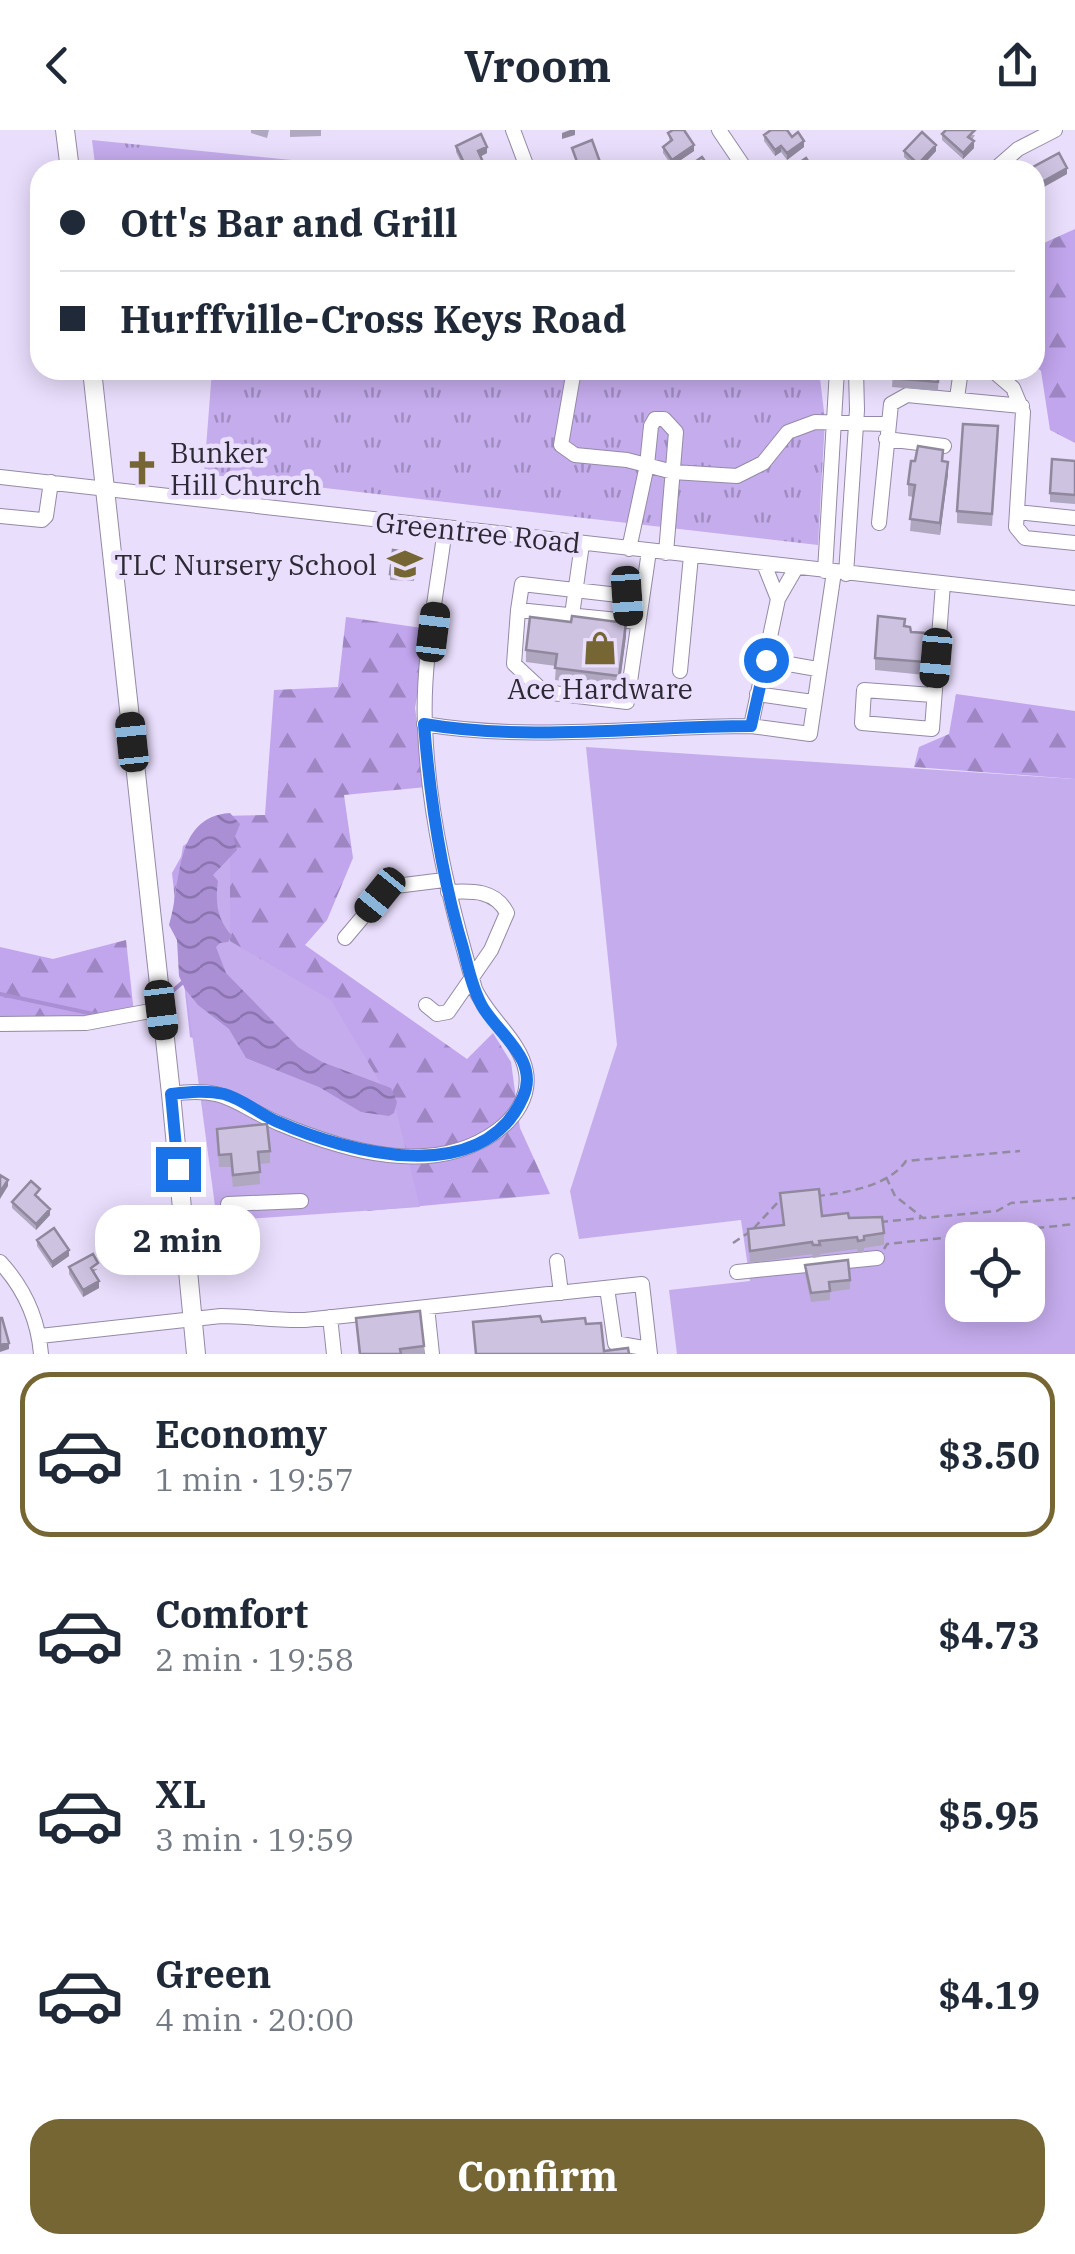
<!DOCTYPE html>
<html lang="en">
<head>
<meta charset="utf-8">
<style>
  :root { --surface:#fff; --page:#f6f6f7; --text:#1f2937; --muted:#747a83; --line:#e0e1e3; --accent:#766634 }
  body { margin:0; font-family:"IBM Plex Serif",serif; background:var(--page); color:var(--text); height:100vh; display:flex; flex-direction:column; font-size:38px; white-space:nowrap }
  * { box-sizing:border-box; margin:0 }
  p { font-size:32px; color:var(--muted) }
  .icon { flex:none; width:55px; height:55px; fill:none; stroke:currentColor; stroke-width:2; stroke-linecap:round; stroke-linejoin:round }
  .map { position:relative; height:1224px; overflow:hidden }
  .panel { display:flex; flex-direction:column; background:var(--surface); flex:1 }
  .panel>* { flex:none }
  .guide { position:absolute; left:30px; top:30px; width:1015px; height:220px; border-radius:30px; box-shadow:0 5px 25px #0003; display:grid; align-content:center; height:220px; padding:0 30px; background:var(--surface) }
  .fabs { position:absolute; left:945px; top:1092px; display:grid; gap:20px }
  .fabs a { display:grid; place-items:center; width:100px; height:100px; border-radius:20px; background:var(--surface); box-shadow:0 5px 25px #0003; font-size:50px }
  .end { position:absolute; width:45px; height:45px; margin:-22px; border:12px solid #1a73e8; background:#fff; box-shadow:0 0 0 5px #fff }
  .from { border-radius:50% }
  .bubble { position:absolute; height:70px; border-radius:30px; background:var(--surface); box-shadow:0 5px 25px #0003; font-size:32px; font-weight:800; line-height:70px; text-align:center }
  .car { position:absolute; width:30px; height:60px; margin:-30px -15px; border-radius:12px; box-shadow:0 0 8px 2px #0007; background:linear-gradient(#222 24%,#8ab4d8 0 40%,#222 0 76%,#8ab4d8 0 86%,#222 0) }
  .guide b { display:flex; align-items:center; gap:35px; height:95px; font-size:38px }
  .guide b+b { border-top:2px solid var(--line) }
  .guide i { width:25px; height:25px; background:var(--text) }
  ul { padding:18px 0 0; list-style:none }
  li { display:flex; align-items:center; gap:30px; height:165px; margin:0 20px 15px; padding:0 10px; border:5px solid transparent; border-radius:30px }
  li div { flex:1 }
  li b { display:block; font-size:38px }
  li em { font-style:normal; font-weight:800 }
  li.selected { border-color:var(--accent) }
  li>.icon { width:90px; height:90px; stroke-width:1.5 }
  .primary-button { display:flex; gap:20px; margin-top:auto; padding:20px 30px }
  .primary-button a { flex:1; height:115px; border-radius:30px; background:var(--accent); color:#fff; font-size:40px; font-weight:800; line-height:115px; text-align:center }
  header { display:flex; justify-content:space-between; align-items:center; height:130px; padding:0 30px; background:var(--surface); font-size:45px; font-weight:800 }
  .map>svg:first-child { display:block }
  .grass { fill:url(#grass-tufts) }
  .forest { fill:url(#forest-firs) }
  .park { fill:#c5aced; fill-rule:evenodd }
  .water { fill:url(#water-waves) }
  .lines { fill:none; stroke-linecap:round; stroke-linejoin:round }
  .stream { stroke:#aa8fd5; stroke-width:4 }
  .minor-casing { stroke:#948aa6; stroke-width:16 }
  .major-casing { stroke:#948aa6; stroke-width:20 }
  .path { stroke:#928ba0; stroke-width:2.5; stroke-dasharray:8 5; stroke-linecap:butt }
  .minor { stroke:#fff; stroke-width:14 }
  .major { stroke:#fff; stroke-width:18 }
  .wall { fill:#b0a7c1 }
  .shaded-wall { fill:#90889d }
  .building { fill:#cdc2e0; stroke:#90889d; stroke-width:2.5 }
  .route { stroke:#1a73e8; stroke-width:12 }
  .labels { text-anchor:middle; dominant-baseline:central; stroke-width:9; stroke-linejoin:round; paint-order:stroke }
  .poi-label { font-size:28px; fill:#2d2934; stroke:#e9defc; text-anchor:start }
  .street-label { font-size:28px; fill:#2d2934; stroke:#e9defc }
</style>
</head>
<body>
<header><svg class="icon" aria-label="back" viewBox="0 0 24 24"><path d="M15 5l-7 7 7 7"/></svg>Vroom<svg class="icon" aria-label="share" viewBox="0 0 24 24"><path d="M12 15V3M7 8l5-5 5 5M5 13v7h14v-7"/></svg></header>
<div class="map">
<svg width="1075" height="1224" viewBox="0 0 1075 1224">
  <defs>
    <pattern id="grass-tufts" width="24" height="20" patternUnits="userSpaceOnUse" patternTransform="scale(2.5)"><rect width="24" height="20" fill="#c5aced"/><path d="M3 7l-1-3M5 7V3M7 7l1-3M15 17l-1-3M17 17v-4M19 17l1-3" fill="none" stroke="#a08cc1"/></pattern>
    <pattern id="forest-firs" width="22" height="20" patternUnits="userSpaceOnUse" patternTransform="scale(2.5)"><rect width="22" height="20" fill="#c1a5ed"/><path d="M5 1l3.5 6h-7zM16 11l3.5 6h-7z" fill="#9d86c1"/></pattern>
    <pattern id="water-waves" width="16" height="10" patternUnits="userSpaceOnUse" patternTransform="scale(2.5)"><rect width="16" height="10" fill="#aa8fd5"/><path d="M0 5q4-4 8 0t8 0" fill="none" stroke="#8b75ae"/></pattern>
  </defs>
  <rect width="100%" height="100%" fill="#e9defc"/>
  <path class="grass" d="M92,10L392,40H167L165,34H95Z
    M212,240H819L825,290L818,415L204,344Z"/>
  <path class="forest" d="M1075,99V313L1050,300L1041,241L1035,236V117Z
    M346,487L429,499L415,578L426,657L344,665L353,728L327,790L305,815L467,929L493,903L511,932L520,998L550,1064L367,1081L246,928L190,907L172,743L181,727L219,686L265,685L274,560L338,557Z
    M956,564L1075,581V649L914,637L919,617L949,604Z
    M126,810L135,892L0,895V817L53,829Z"/>
  <path class="park" d="M586,617L1075,649V1224H677L669,1160L750,1151L741,1090L579,1109L570,1061L617,915ZM962,1110H1028V1175H962Z
    M230,683V811L331,870L396,979L420,1077L217,1091L174,769L183,716Z"/>
  <path class="water" d="M230,683L240,694L234,709L237,720L213,745L218,751C215,773 217,789 232,806L228,812L220,813L216,817L226,843L298,917L322,932L391,958L397,972L394,983L389,986L361,982L319,957L246,928L229,899L198,875L185,859L179,846L177,810L169,795C182,756 172,687 230,683Z"/>
  <g class="lines">
    <path class="stream" d="M0,864L98,885
      M168,865L183,852"/>
    <g class="minor-casing">
      <path id="minor" d="M513,0L528,40
        M719,0L746,40
        M994,40L1018,19L1055,0
        M574,240L561,315L575,325L627,330L673,342L737,346L763,333L788,302L815,292L887,294
        M992,240L1013,258L1023,282L1016,397L1025,408L1075,413
        M957,268L961,240
        M886,309L944,316
        M0,347L1075,468
        M1017,382L1075,388
        M0,386L42,390L46,386L51,352
        M879,393L891,274L907,265L1022,276
        M629,419L647,335L651,296L655,289H664L676,302L666,423
        M764,434L778,469L796,438
        M825,441L837,240
        M846,444L857,280L856,240
        M778,469L751,596L810,604L834,442
        M518,480L522,454L627,466L629,491
        M572,485L582,414
        M638,492L518,480L514,534L544,562L627,572L649,421
        M766,530L817,539
        M680,541L691,426
        M757,564L813,572
        M933,565L864,560L862,593L932,599L943,454
        M424,594C531,612 644,596 751,596
        M345,808L388,757L444,750
        M426,875L437,884L448,882L491,820L507,783C495,759 471,761 448,762
        M0,894L86,893L161,879
        M171,964C226,956 233,973 278,993C345,1021 433,1048 497,1001C516,987 530,966 526,942C521,911 488,888 475,859C450,773 428,685 425,596C422,531 437,463 445,398
        M228,1074L301,1071
        M557,1131L561,1163
        M0,1132C24,1158 38,1188 41,1224
        M737,1142L877,1128
        M607,1158L615,1213L649,1219
        M427,1177L432,1224
        M330,1187L334,1224
        M40,1206L221,1186C249,1186 276,1191 305,1190L642,1154L650,1224"/>
    </g>
    <g class="major-casing">
      <path id="major" d="M65,0L70,40
        M92,240L171,964L196,1224"/>
    </g>
    <path class="path" d="M886,1047L895,1066L923,1088L997,1081L1011,1073L1075,1068
      M817,1066C846,1063 889,1056 906,1031L1020,1021
      M880,1092L921,1088
      M754,1098L779,1071
      M733,1113L748,1103
      M884,1119L887,1114L1075,1094"/>
    <use href="#minor" class="minor"/>
    <use href="#major" class="major"/>
  </g>
  <path class="wall" d="M251,0H269L267,8L251,3Z
    M290,0H321V6L290,7Z
    M668,3L694,21L672,36L663,23V17L670,12Z
    M942,4L975,5L972,10L974,18L963,29L942,10Z
    M764,5L792,7L804,17L787,30L781,22L775,26L764,11Z
    M456,16L487,23L480,26L483,38L479,40H465L456,22Z
    M904,21H936L919,40L904,27Z
    M1033,37L1067,44L1042,58L1035,46Z
    M893,240H939L938,261L892,257Z
    M998,309L992,396L957,393V381Z
    M943,331L948,344L940,405L910,401L913,367L908,366V354Z
    M1075,331V374L1050,372V363Z
    M416,429L414,451L390,450V444Z
    M904,496L911,502L926,503L925,545L875,540V528Z
    M626,506L619,559L555,550L556,536L526,532V520Z
    M217,999L270,1021V1033L259,1034L260,1054L233,1057L231,1037H219Z
    M780,1063L822,1086L884,1103V1115L864,1118V1122L858,1123L857,1119L820,1124V1127L813,1128L812,1124L750,1133L748,1099L783,1095Z
    M40,1066L38,1068L50,1085L36,1100L12,1078V1072Z
    M37,1110L69,1126L52,1138L37,1116Z
    M805,1135L850,1150V1159L830,1162V1170L811,1172L805,1144Z
    M69,1137L98,1139L93,1142L99,1158L83,1167L69,1144Z
    M356,1188L424,1216V1224H359Z"/>
  <path class="shaded-wall" d="M570,0H575V5L562,9V3Z
    M804,11V17L787,30V23Z
    M974,11V18L963,29V23Z
    M694,15V21L672,36V30Z
    M936,15V21L918,40V34Z
    M781,16V22L775,26V20Z
    M487,17V23L478,28V21Z
    M483,32V38L479,40H467Z
    M600,32V39L597,40H580Z
    M1067,38V44L1042,58V52Z
    M948,332V344L940,405V393Z
    M626,493V506L619,559V546Z
    M8,1050V1056L0,1069V1062Z
    M50,1079V1085L36,1100V1094Z
    M69,1120V1126L52,1138V1132Z
    M99,1151V1158L83,1167V1160Z
    M9,1213V1219L0,1222V1215Z"/>
  <path class="building" d="M673,0H684L694,15L672,30L663,17L672,10L668,3Z
    M771,0H787L792,7L798,2L804,11L787,23L781,16L775,20L764,5Z
    M946,0H975L968,7L974,11L963,23L942,4Z
    M922,2L936,15L918,34L904,21Z
    M481,4L487,17L478,21L483,32L467,39L456,16Z
    M592,10L600,32L580,40L572,18Z
    M1059,23L1067,38L1042,52L1033,37Z
    M702,27L711,40H686L685,39Z
    M806,28L814,40H789Z
    M893,240H938V252L892,248Z
    M963,294L998,296L992,384L957,381Z
    M918,316L943,320L942,331L948,332L940,393L910,389L915,355L908,354L911,331H915Z
    M1052,329L1075,331V365L1050,363Z
    M393,420L416,423L414,445L390,444Z
    M572,486L626,493L619,546L555,538L557,524L526,520L530,487L571,492Z
    M878,486L905,489L904,496L910,497L911,502L926,503L925,532L875,528Z
    M267,994L270,1021L258,1022L260,1042L233,1045L231,1024L219,1025L217,999Z
    M0,1045L8,1050L0,1062Z
    M31,1051L40,1059L35,1065L50,1079L36,1094L12,1072Z
    M819,1059L822,1086L848,1083L849,1088L882,1087L884,1103L864,1106V1110L858,1111L857,1107L819,1111L820,1115H813L812,1112L750,1121L748,1099L784,1095L780,1063Z
    M54,1098L69,1120L52,1132L37,1110Z
    M93,1124L98,1133L91,1138L99,1151L83,1160L69,1137Z
    M848,1130L850,1150L829,1152L830,1161L811,1163L805,1135Z
    M420,1181L424,1216L400,1219L401,1224H360L356,1188Z
    M540,1186L542,1192L585,1188L586,1194L601,1193L604,1221L628,1218L629,1224H476L473,1192Z
    M0,1188H2L9,1213L0,1215Z"/>
  <g class="lines">
    <path class="route" d="M178,1039L171,964C189,962 206,960 224,964C243,969 259,984 278,992C348,1023 483,1059 523,967C540,930 498,904 482,876C472,858 468,837 463,818C441,745 430,669 424,594C530,612 645,596 751,596L766,530"/>
  </g>
  <defs>
    <g id="church-bare" transform="scale(2.7)"><path d="M-1.2-6h2.4v3.5h3.3v2.4h-3.3V6h-2.4V-.1h-3.3v-2.4h3.3Z" fill="#766634" stroke="#e9defc" stroke-width="2.5" paint-order="stroke"/></g>
    <g id="school-bare" transform="scale(2.7)"><path d="M0-5L7-2L0 1L-7-2ZM-4 1L0 2.5L4 1V4Q0 6-4 4Z" fill="#766634" stroke="#e9defc" stroke-width="2.5" paint-order="stroke"/></g>
    <g id="shop-bare" transform="scale(2.7)"><path d="M-5-2.5h2.3a2.7 3.5 0 0 1 5.4 0H5L5.5 6h-11ZM-1.5-2.5h3a1.5 2.3 0 0 0-3 0Z" fill="#766634" stroke="#e9defc" stroke-width="2.5" paint-order="stroke"/></g>
  </defs>
  <g fill-rule="evenodd">
    <use href="#church-bare" x="142" y="338"/>
    <use href="#school-bare" x="405" y="434"/>
    <use href="#shop-bare" x="600" y="518"/>
  </g>
  <g class="labels">
    <g class="poi-label">
      <text x="170" y="322">Bunker<tspan x="170" dy="32">Hill Church</tspan></text>
      <text x="377" y="434" text-anchor="end">TLC Nursery School</text>
      <text x="600" y="558" text-anchor="middle">Ace Hardware</text>
    </g>
    <g class="street-label">
      <text transform="translate(478 402) rotate(6)">Greentree Road</text>
    </g>
  </g>
</svg>
<div class="fabs">
<a><svg class="icon" aria-label="locate" viewBox="0 0 24 24"><circle cx="12" cy="12" r="6"/><path d="M12 2v4M12 18v4M2 12h4M18 12h4"/></svg></a>
</div>
<i class="end from" style="left:766px;top:530px"></i>
<i class="end" style="left:178px;top:1039px"></i>
<div class="bubble" style="left:95px;top:1075px;width:165px">2 min</div>
<i class="car" style="left:627px;top:466px;rotate:176deg"></i>
<i class="car" style="left:433px;top:502px;rotate:7deg"></i>
<i class="car" style="left:936px;top:528px;rotate:185deg"></i>
<i class="car" style="left:132px;top:612px;rotate:354deg"></i>
<i class="car" style="left:380px;top:765px;rotate:219deg"></i>
<i class="car" style="left:161px;top:880px;rotate:173deg"></i>
<div class="guide">
<b><i class="from"></i>Ott's Bar and Grill</b>
<b><i></i>Hurffville-Cross Keys Road</b>
</div>
</div>
<section class="panel">
<ul>
<li class="selected"><svg class="icon" aria-label="car" viewBox="0 0 24 24"><path d="M5 17H2v-5l4-1 3-4h7l3 4 3 1v5h-3M9 17h6M6 11h13"/><circle cx="7" cy="17" r="2"/><circle cx="17" cy="17" r="2"/></svg><div><b>Economy</b><p>1 min · 19:57</p></div><em>$3.50</em></li>
<li><svg class="icon" aria-label="car" viewBox="0 0 24 24"><path d="M5 17H2v-5l4-1 3-4h7l3 4 3 1v5h-3M9 17h6M6 11h13"/><circle cx="7" cy="17" r="2"/><circle cx="17" cy="17" r="2"/></svg><div><b>Comfort</b><p>2 min · 19:58</p></div><em>$4.73</em></li>
<li><svg class="icon" aria-label="car" viewBox="0 0 24 24"><path d="M5 17H2v-5l4-1 3-4h7l3 4 3 1v5h-3M9 17h6M6 11h13"/><circle cx="7" cy="17" r="2"/><circle cx="17" cy="17" r="2"/></svg><div><b>XL</b><p>3 min · 19:59</p></div><em>$5.95</em></li>
<li><svg class="icon" aria-label="car" viewBox="0 0 24 24"><path d="M5 17H2v-5l4-1 3-4h7l3 4 3 1v5h-3M9 17h6M6 11h13"/><circle cx="7" cy="17" r="2"/><circle cx="17" cy="17" r="2"/></svg><div><b>Green</b><p>4 min · 20:00</p></div><em>$4.19</em></li>
</ul>
<div class="primary-button"><a>Confirm</a></div>
</section>
</body>
</html>
